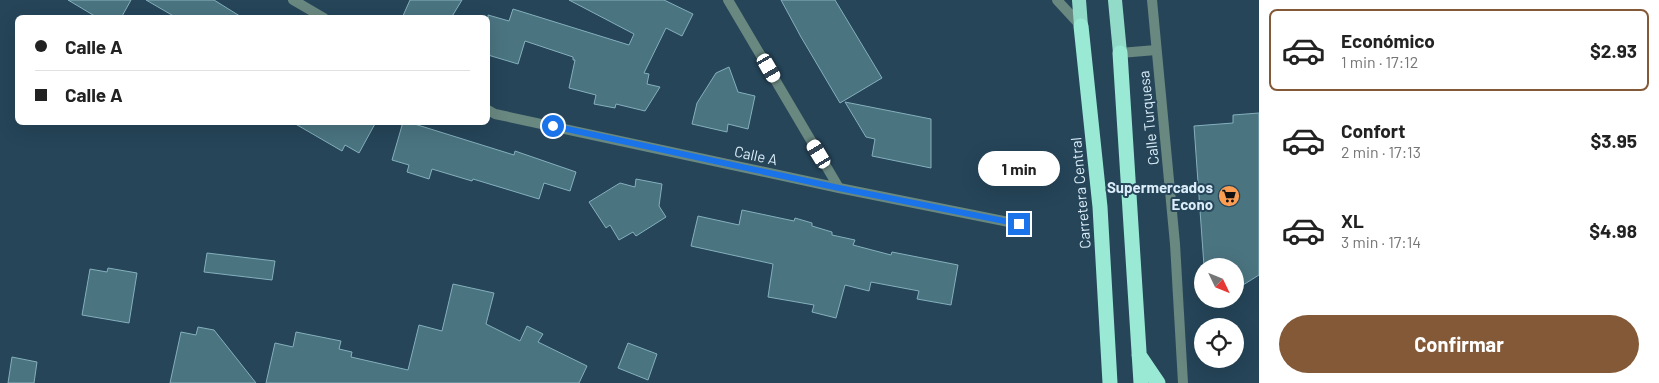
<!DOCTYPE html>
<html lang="es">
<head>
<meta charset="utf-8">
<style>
  :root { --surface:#fff; --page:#f6f6f6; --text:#222; --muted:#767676; --line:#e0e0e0; --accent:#845938 }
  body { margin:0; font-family:Barlow,sans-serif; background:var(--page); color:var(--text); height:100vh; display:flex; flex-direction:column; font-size:19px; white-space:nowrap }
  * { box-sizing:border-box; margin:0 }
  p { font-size:16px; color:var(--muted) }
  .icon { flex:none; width:28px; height:28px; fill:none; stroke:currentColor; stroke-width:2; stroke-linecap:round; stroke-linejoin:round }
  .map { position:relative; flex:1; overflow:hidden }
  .side { display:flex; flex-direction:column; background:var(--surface); width:400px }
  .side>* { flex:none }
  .guide { position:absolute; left:15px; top:15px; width:475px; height:110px; border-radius:8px; box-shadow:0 5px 20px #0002; display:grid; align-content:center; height:110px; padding:0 20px; background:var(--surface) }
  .needle { width:32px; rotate:133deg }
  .buttons { position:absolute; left:1194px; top:258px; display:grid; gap:10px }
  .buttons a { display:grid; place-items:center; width:50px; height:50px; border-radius:50%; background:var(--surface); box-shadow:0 5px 20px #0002; font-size:25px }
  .end { position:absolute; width:22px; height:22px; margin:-11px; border:6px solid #1a73e8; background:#fff; box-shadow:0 0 0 2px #fff }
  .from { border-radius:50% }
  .bubble { position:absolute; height:35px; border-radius:18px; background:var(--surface); box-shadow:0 5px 20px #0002; font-size:16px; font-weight:700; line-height:35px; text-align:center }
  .car { position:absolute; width:15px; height:30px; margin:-15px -8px; border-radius:6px; box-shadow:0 0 4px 1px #0007; background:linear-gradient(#fff 24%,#345 0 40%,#fff 0 76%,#345 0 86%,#fff 0) }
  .guide b { display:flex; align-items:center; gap:18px; height:48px; font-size:19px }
  .guide b+b { border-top:1px solid var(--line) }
  .guide i { width:12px; height:12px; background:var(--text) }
  ul { padding:9px 0 0; list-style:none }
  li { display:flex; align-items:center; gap:15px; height:82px; margin:0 10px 8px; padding:0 10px; border:2px solid transparent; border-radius:8px }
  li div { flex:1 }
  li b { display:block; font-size:19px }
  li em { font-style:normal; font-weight:700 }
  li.active { border-color:var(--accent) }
  li>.icon { width:45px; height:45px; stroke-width:1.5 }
  .button { display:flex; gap:10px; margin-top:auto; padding:10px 20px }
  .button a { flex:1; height:58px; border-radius:30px; background:var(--accent); color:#fff; font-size:20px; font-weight:700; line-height:58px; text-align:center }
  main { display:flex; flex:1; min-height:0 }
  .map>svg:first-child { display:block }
  .building { fill:#4a7480; stroke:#84b0bc }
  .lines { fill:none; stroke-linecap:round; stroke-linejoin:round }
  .service { stroke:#698880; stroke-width:10 }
  .minor { stroke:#698880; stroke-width:10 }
  .trunk { stroke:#92dbc9; stroke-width:14 }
  .motorway { stroke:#99e9d5; stroke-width:15 }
  .route { stroke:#1a73e8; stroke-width:6 }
  .labels { text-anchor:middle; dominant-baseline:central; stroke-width:4; stroke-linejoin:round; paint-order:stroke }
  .street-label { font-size:15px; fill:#dbedf9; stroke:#264559 }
  .poi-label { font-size:15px; font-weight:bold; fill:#dbedf9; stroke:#264559; text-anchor:end }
</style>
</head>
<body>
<main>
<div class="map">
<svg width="1259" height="383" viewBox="0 0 1259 383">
  <rect width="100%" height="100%" fill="#264559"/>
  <path class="building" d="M68,0H131L121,18H98Z
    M146,0H214L243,18H177Z
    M410,0H462L451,18H402Z
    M569,0H664L693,14L682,36L666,28L644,73L649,74L647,84L660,87L645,111L616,104L615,108L594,104L596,95L569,88L575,60H573V57L525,41L518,64L488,55V15L509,21L513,9L629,45L634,34Z
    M781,0H835L882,78L840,103L801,37Z
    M729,67L738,92L755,96L748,129L728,124L727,132L692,124L697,103L716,73Z
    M845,102L931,119V168L872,156L875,139L866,137Z
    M1259,113V275L1235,290V266H1204L1194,126L1233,123V115Z
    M292,122H376L359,153L345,145L342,151Z
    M403,122H408L514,155L515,151L576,172L570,191L544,183L539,199L473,179L472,181L432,169L429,179L407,172L409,165L392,160Z
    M636,179L662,184L659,206L666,217L636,236L633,232L619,240L610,225L606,228L589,202L620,183L635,187Z
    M742,210L794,221L795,218L812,223V226L832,232V235L855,240L853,245L891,255L892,252L958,265L951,305L917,299L919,291L871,282L869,291L845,285L836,318L812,312L814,305L768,297L773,264L691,246L698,216L739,225Z
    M207,253L275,261L272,280L204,272Z
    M108,268L137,273L129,323L82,315L90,269L107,272Z
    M453,284L494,293L486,324L520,341L527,326L543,334L538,342L587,366L579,383H266L275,343L293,347L296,332L341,341L339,349L352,352L351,357L408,370L419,325L442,331Z
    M198,327L214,330L256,383H170L181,332L196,335Z
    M628,343L657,354L648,380L618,368Z
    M12,357L37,362L34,383H8Z"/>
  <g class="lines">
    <path class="service" d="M1120,53L1156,50"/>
    <path class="minor" d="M293,0L324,18
      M728,0L839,188
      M1057,0L1081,26
      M1152,0L1175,244L1183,383
      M488,110L495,114L839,188L1019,224"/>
    <path class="trunk" d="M1079,0L1081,26
      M1115,0L1120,53"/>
    <path class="motorway" d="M1081,26L1100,207L1110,383
      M1120,53L1141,383
      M1139,355L1158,383"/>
  </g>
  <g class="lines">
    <path class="route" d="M553,126L839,188L1019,224"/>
  </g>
  <defs>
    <g id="supermarket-disc" transform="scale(1.125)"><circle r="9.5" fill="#fc9d52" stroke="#264559"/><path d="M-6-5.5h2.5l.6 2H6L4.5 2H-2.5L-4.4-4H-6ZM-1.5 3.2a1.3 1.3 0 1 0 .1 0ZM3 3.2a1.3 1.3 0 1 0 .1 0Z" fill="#111"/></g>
  </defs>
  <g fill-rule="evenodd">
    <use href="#supermarket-disc" x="1229" y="196"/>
  </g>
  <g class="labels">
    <g class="street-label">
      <text transform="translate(1148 118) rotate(-96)">Calle Turquesa</text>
      <text transform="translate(756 155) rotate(12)">Calle A</text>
      <text transform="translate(1080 193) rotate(-95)">Carretera Central</text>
    </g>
    <g class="poi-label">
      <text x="1213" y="187">Supermercados<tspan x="1213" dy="17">Econo</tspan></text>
    </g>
  </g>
</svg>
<div class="buttons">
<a><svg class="needle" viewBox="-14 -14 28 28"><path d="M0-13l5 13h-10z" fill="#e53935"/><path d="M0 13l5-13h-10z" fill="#767676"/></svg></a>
<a><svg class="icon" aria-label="locate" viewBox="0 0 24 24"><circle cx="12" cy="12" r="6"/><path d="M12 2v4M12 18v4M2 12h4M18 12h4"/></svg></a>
</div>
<i class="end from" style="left:553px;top:126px"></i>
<i class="end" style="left:1019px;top:224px"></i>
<div class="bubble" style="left:978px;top:151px;width:82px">1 min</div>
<i class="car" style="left:769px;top:68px;rotate:150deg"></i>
<i class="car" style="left:819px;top:154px;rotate:329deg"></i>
<div class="guide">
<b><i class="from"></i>Calle A</b>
<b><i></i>Calle A</b>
</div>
</div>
<section class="side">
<ul>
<li class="active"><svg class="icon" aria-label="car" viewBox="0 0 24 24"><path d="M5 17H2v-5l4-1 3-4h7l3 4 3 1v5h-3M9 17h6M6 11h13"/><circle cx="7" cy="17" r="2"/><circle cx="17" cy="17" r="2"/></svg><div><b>Económico</b><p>1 min · 17:12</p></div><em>$2.93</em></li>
<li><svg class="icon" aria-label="car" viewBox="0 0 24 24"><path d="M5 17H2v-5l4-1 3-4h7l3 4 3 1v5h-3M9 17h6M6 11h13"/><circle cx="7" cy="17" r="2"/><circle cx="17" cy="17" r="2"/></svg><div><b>Confort</b><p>2 min · 17:13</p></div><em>$3.95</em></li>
<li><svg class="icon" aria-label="car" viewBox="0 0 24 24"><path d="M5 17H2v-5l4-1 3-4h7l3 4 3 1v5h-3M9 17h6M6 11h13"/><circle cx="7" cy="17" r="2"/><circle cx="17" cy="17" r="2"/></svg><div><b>XL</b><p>3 min · 17:14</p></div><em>$4.98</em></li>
</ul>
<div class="button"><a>Confirmar</a></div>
</section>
</main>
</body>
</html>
